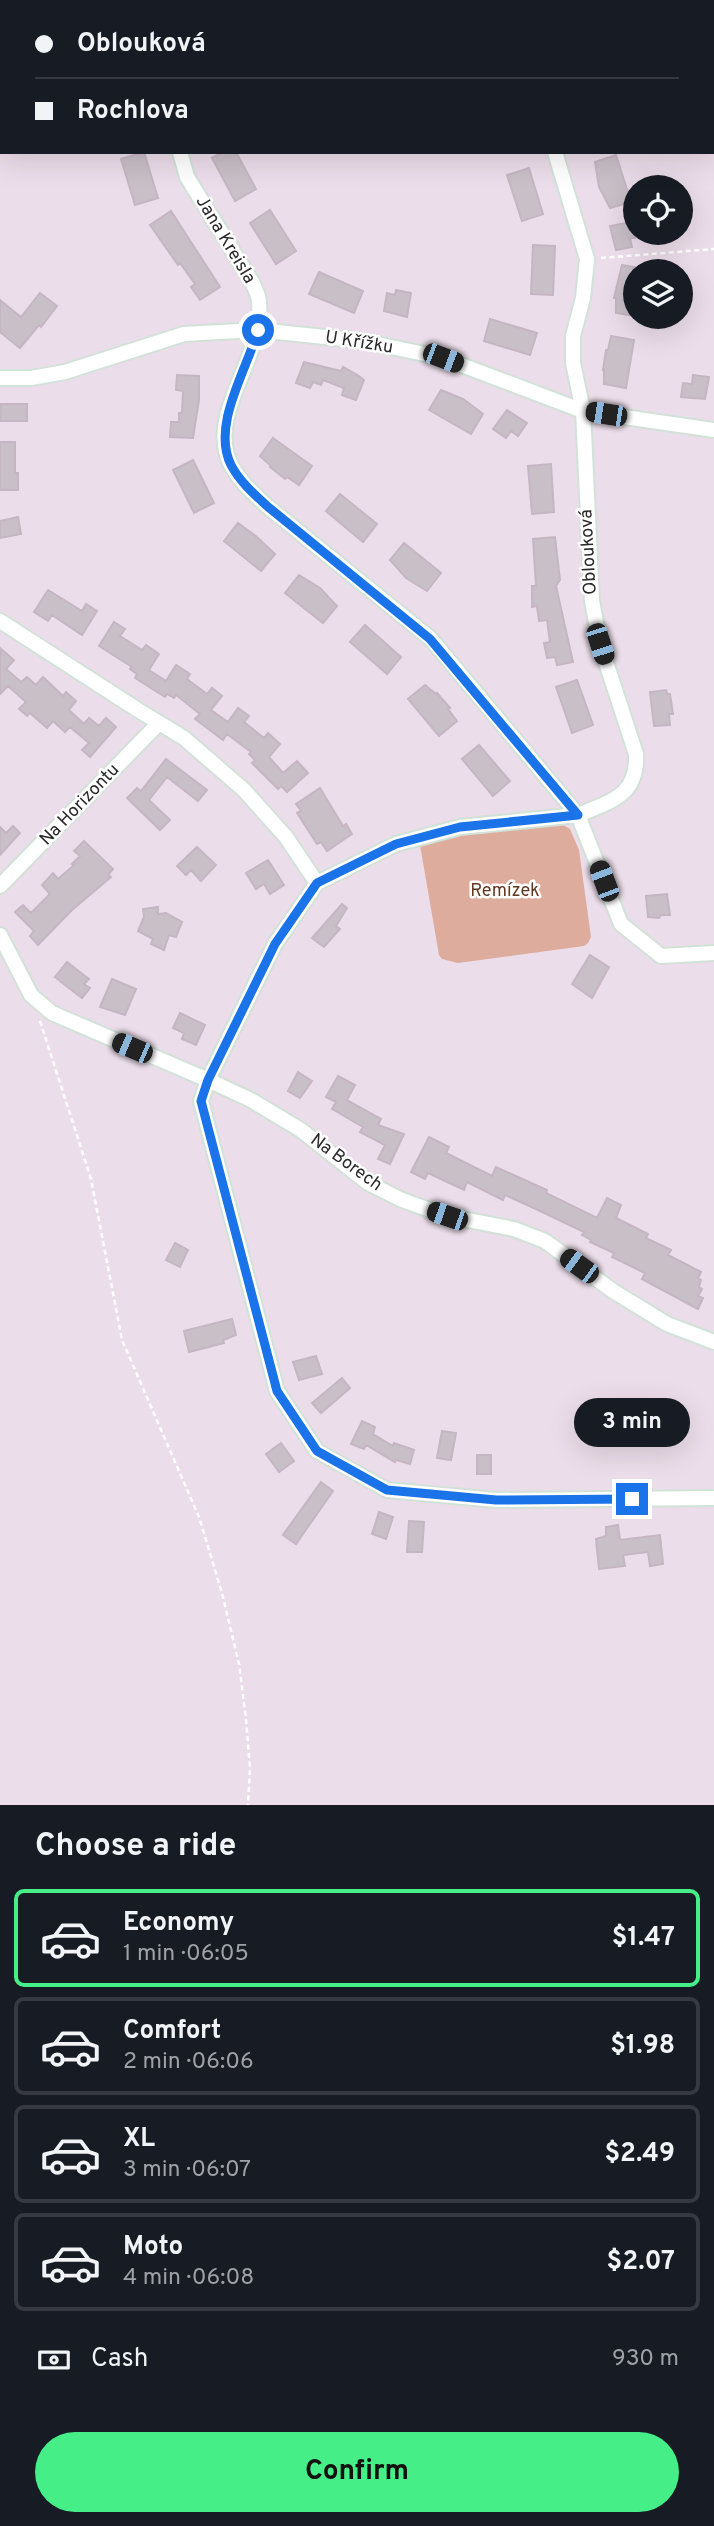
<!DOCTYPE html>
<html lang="en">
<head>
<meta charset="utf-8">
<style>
  :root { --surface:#171b24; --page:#242831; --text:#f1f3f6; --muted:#9ea1a6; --line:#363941; --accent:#46ee87 }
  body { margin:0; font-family:Overpass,sans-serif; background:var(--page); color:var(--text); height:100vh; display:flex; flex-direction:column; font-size:26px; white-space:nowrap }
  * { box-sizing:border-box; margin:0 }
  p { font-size:23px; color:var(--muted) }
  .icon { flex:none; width:38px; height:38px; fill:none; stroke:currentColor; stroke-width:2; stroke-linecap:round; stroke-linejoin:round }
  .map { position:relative; height:1805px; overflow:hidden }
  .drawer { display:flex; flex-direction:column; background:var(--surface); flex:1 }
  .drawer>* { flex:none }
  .top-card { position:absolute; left:0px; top:0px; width:714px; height:154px; box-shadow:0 7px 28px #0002; display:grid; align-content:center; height:154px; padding:0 35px; background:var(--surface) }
  .tools { position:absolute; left:623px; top:175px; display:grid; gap:14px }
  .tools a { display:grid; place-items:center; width:70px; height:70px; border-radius:50%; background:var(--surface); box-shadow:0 7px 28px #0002; font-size:35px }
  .end { position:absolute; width:32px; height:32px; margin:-16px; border:9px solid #1a73e8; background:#fff; box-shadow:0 0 0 4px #fff }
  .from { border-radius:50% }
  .bubble { position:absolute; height:49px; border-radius:24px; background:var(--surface); box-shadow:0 7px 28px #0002; font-size:23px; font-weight:700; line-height:49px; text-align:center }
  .car { position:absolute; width:21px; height:42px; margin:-21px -10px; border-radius:9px; box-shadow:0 0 5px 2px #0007; background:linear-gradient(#222 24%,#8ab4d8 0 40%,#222 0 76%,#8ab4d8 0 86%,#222 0) }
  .top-card b { display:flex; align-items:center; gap:24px; height:66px; font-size:26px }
  .top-card b+b { border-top:2px solid var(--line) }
  .top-card i { width:18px; height:18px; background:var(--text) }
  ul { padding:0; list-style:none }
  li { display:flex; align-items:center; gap:21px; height:98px; margin:0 14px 10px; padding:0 21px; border:4px solid var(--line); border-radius:10px }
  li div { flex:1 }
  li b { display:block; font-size:26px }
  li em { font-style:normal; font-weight:700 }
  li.current { border-color:var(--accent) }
  li>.icon { width:63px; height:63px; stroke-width:1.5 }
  h2 { padding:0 35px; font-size:32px; line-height:84px }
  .pay { display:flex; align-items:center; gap:18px; height:77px; padding:0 35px; font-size:26px }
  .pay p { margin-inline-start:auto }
  .cta { display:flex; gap:14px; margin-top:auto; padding:14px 35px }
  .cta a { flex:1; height:80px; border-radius:42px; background:var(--accent); color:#111; font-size:28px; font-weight:700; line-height:80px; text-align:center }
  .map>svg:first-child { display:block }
  .green { fill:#deac9c }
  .building { fill:#c9bfc7; stroke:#c6b6c3; stroke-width:2 }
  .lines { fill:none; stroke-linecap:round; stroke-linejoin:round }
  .minor-casing { stroke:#d2e2d8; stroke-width:18 }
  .tertiary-casing { stroke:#d2e2d8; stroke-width:23 }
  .path { stroke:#fff; stroke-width:2.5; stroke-dasharray:5 3.5; stroke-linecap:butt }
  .minor { stroke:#fff; stroke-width:14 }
  .tertiary { stroke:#fff; stroke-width:19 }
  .route { stroke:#1a73e8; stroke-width:9 }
  .labels { text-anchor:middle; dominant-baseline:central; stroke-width:5; stroke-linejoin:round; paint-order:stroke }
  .street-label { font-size:18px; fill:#2a2a2a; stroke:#fff }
  .park-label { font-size:18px; fill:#62371e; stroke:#fff }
</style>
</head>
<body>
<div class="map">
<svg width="714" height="1805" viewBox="0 0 714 1805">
  <rect width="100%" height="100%" fill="#ebdde9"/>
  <path class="green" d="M554,820L570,829L579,850L591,937L588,943L584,946L458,963L442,959L439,955L420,845L423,838Z"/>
  <path class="building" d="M144,152L158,198L135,205L121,159Z
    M223,152H236L256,189L235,201L212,158Z
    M616,155L631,202L610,208L599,187L595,162Z
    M529,168L543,214L522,221L507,175Z
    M270,210L296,251L276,264L250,223Z
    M171,211L220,287L200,300L191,287L195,284L180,263L178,265L150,225Z
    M632,222L635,238H630L632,247L616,250L610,226Z
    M533,245L555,246L553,295L531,294Z
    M622,265L635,267V316L616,313V298H614Z
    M319,272L363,291L354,313L309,294Z
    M396,290L411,293L407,317L384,311L387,293L395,295Z
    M40,293L57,306L41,327L39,325L20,348L0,332V300L21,317Z
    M490,319L537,333L530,355L484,341Z
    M611,336L634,340L626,388L604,384V370H603L606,350H608Z
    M304,362L341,371L343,367L359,376L364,380L356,400L342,395L344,388L323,380L321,385L313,382L310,388L296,383Z
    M177,375L199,376V400L193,438L170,437L171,422H179V413H182L183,391L176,390Z
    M693,375L709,377L705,399L681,397L683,383L692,384Z
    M441,390L463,399L483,414L471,434L429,410Z
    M1,404H27V421H0Z
    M507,410L527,423L518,436L511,431L506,438L493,429Z
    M273,438L312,466L299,485L287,477L285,479L270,467L271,466L260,456Z
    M0,442H15V473H18V490H0Z
    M193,460L214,503L194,513L173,470Z
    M551,464L554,512L532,514L528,466Z
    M340,494L377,524L363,542L326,511Z
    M18,517L21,534L0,538V521Z
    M238,523L257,537L275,554L261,571L224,541Z
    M555,537L560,580L556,586L573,662L557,665L555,657L547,658L544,643L550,642L547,620L539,621L537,606L532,607V586H536L533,539Z
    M404,543L441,573L427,591L406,578L390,560Z
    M299,575L320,588L337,606L323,623L285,593Z
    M48,590L82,611L86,604L97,611L82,635L52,615L48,621L34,612Z
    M114,622L125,629L120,636L142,650L146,645L159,654L149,670L166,681L176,665L190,674L187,679L207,694L212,688L222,696L211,710L228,722L238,708L249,716L244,722L264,738L268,733L280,744L269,757L283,773L297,761L308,773L287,792L281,786L278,789L252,763L255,760L249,754L251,752L227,734L223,740L195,719L200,714L176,695L174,698L167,694L165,697L135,678L137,674L130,669L132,667L99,646Z
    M365,625L401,657L387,674L350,642Z
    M0,648L14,660L6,669L21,682L27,677L36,685L43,677L63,696L66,692L76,701L69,710L84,724L89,718L99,726L106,718L116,727L90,757L82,750L89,743L70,727L65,732L53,721L47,728L30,713L27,716L19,709L26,702L8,686L0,694Z
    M577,680L593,725L572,733L556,687Z
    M425,685L436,694L437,693L450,708L448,709L457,721L439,736L408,699Z
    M666,690L667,694H670L673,714H669L670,725L654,726L650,692Z
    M479,745L510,781L493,796L462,759Z
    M166,759L207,790L198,801L167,777L149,800L170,820L160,830L127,798L137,788L141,791Z
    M320,788L343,826L346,824L352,834L327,851L321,842L317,844L297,813L301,811L296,804Z
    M13,826L20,833L0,855V827L6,833Z
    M84,841L113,869L108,875L111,877L72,910L38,945L30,936L34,931L15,912L23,905L31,913L50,894L42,885L53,873L58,879L74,865L72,864L80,856L74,851Z
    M197,847L216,865L201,881L191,870L186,875L177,866Z
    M268,860L284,885L270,894L264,884L256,889L246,873Z
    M667,894L670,915H661L659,918L648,917L646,896Z
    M342,904L347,908L336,926L340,929L324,947L312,938Z
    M158,907V914L166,913L182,922L176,937L169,935L164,950L151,944L153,939L138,931L144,917L143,909Z
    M590,955L609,967L592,998L572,984Z
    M67,962L89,979L84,984L90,988L82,998L55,977Z
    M112,979L136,989L125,1015L100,1007Z
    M180,1013L205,1025L196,1045L182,1039L184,1033L173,1028Z
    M298,1072L312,1081L300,1098L288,1091Z
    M338,1076L355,1085L347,1100L381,1119L378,1125L404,1134L390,1164L378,1159L385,1145L360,1132L363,1127L332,1109L336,1102L326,1097Z
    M429,1137L449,1147L446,1153L492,1176L496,1167L547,1190L546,1193L597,1218L607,1198L621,1205L616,1218L648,1234L646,1238L671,1250L668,1255L701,1272L698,1278L701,1280L699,1287L702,1289L698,1296L703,1298L698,1309L642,1279L645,1273L612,1257L614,1253L590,1242L591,1240L582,1235L584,1232L538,1210L505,1195L503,1200L467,1182L464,1190L428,1173L425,1179L411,1172Z
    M175,1243L188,1250L180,1267L166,1260Z
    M232,1319L236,1335L223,1340L224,1343L189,1352L184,1331Z
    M316,1356L322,1374L299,1380L293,1362Z
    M342,1378L350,1388L321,1413L312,1403Z
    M362,1421L375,1427L373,1434L393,1446L394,1443L414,1450L410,1464L396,1460L395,1462L366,1445L364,1449L351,1444Z
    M442,1431L456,1433L451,1460L437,1458Z
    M281,1443L294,1461L279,1472L266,1454Z
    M477,1455H491V1474H477Z
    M321,1482L333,1491L296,1544L283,1535Z
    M379,1512L393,1517L386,1539L372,1534Z
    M409,1521L424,1522L422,1552H407Z
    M618,1525L620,1540L660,1535L663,1564L650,1566L648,1552L623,1555L625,1566L599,1569L596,1539L606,1536V1527Z"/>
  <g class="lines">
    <g class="minor-casing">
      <path id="minor" d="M170,0L171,2
        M552,2L553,0
        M180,152L187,177L252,282C255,288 259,296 259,302C265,357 205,414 231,465C240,482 254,494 267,506L431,639L578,815C611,801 638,796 636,754L600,644L592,601L583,411L573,363V336L583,298L587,259L555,152
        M0,378H31L65,372L184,334L258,330L363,341L443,358L583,411L714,430
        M0,621L138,710L184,738L244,790L286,837L317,883
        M0,886L159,723
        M0,935L31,995L52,1013L208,1080L201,1101L277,1391L317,1451L387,1490L496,1500L714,1498
        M714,953L661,956L621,924L578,815L460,827L396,844L317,883L275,944L208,1080L251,1100L301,1130L368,1183L402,1200L447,1216L514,1229L545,1241L613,1291L667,1324L714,1342"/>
    </g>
    <g class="tertiary-casing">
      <path id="tertiary" d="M711,0V2
        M712,17L714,44
        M714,116V121"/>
    </g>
    <path class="path" d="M601,258L714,249
      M40,1021L91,1179L122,1340L199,1517L222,1593L239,1664L246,1719L250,1768L248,1805"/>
    <use href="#minor" class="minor"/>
    <use href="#tertiary" class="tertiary"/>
  </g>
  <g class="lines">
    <path class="route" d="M258,330C247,370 211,425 231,465C240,482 254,494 267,506L430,639L578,815L460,827L396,844L317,883L275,944L208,1080L201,1101L277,1391L317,1451L387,1490L496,1500L632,1499"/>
  </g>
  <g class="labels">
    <g class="street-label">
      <text transform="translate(225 240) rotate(59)">Jana Kreisla</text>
      <text transform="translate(359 343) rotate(9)">U Křížku</text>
      <text transform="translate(589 552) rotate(-93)">Oblouková</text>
      <text transform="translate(80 805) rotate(-46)">Na Horizontu</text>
      <text transform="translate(346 1163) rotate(36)">Na Borech</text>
    </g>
    <g class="park-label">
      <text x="505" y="891">Remízek</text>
    </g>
  </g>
</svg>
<div class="tools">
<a><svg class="icon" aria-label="locate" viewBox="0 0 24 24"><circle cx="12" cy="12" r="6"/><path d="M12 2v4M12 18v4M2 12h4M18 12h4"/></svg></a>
<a><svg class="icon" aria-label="layers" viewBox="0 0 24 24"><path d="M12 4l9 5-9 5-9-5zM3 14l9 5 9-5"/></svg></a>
</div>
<i class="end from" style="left:258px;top:330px"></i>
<i class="end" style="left:632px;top:1499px"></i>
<div class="bubble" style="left:574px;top:1398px;width:116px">3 min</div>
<i class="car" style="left:443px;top:358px;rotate:111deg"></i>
<i class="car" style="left:606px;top:414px;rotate:279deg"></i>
<i class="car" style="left:600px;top:644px;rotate:162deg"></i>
<i class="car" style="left:604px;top:881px;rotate:339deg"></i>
<i class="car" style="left:132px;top:1048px;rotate:293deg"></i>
<i class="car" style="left:447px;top:1216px;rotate:289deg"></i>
<i class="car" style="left:579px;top:1266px;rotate:306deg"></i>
<div class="top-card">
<b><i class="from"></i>Oblouková</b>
<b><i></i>Rochlova</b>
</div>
</div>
<section class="drawer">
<h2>Choose a ride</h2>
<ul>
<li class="current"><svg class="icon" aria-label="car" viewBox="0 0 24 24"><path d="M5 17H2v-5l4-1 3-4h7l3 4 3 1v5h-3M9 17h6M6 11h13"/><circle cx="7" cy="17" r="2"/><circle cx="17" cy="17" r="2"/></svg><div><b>Economy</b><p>1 min · 06:05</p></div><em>$1.47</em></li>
<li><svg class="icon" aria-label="car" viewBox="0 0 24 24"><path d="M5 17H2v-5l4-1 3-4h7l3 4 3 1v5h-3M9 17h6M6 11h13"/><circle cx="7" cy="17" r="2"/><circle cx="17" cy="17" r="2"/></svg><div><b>Comfort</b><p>2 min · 06:06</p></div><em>$1.98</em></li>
<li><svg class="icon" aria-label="car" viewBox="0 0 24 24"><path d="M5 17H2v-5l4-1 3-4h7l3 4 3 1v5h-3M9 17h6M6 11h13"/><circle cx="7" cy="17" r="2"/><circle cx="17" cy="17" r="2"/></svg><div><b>XL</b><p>3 min · 06:07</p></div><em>$2.49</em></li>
<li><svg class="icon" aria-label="car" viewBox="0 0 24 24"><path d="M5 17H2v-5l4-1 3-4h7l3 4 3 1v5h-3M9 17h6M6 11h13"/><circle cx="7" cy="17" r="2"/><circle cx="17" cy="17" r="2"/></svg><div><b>Moto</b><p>4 min · 06:08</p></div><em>$2.07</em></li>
</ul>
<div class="pay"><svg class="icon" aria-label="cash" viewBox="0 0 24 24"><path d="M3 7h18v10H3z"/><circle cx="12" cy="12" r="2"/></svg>Cash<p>930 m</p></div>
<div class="cta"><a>Confirm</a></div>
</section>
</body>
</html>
